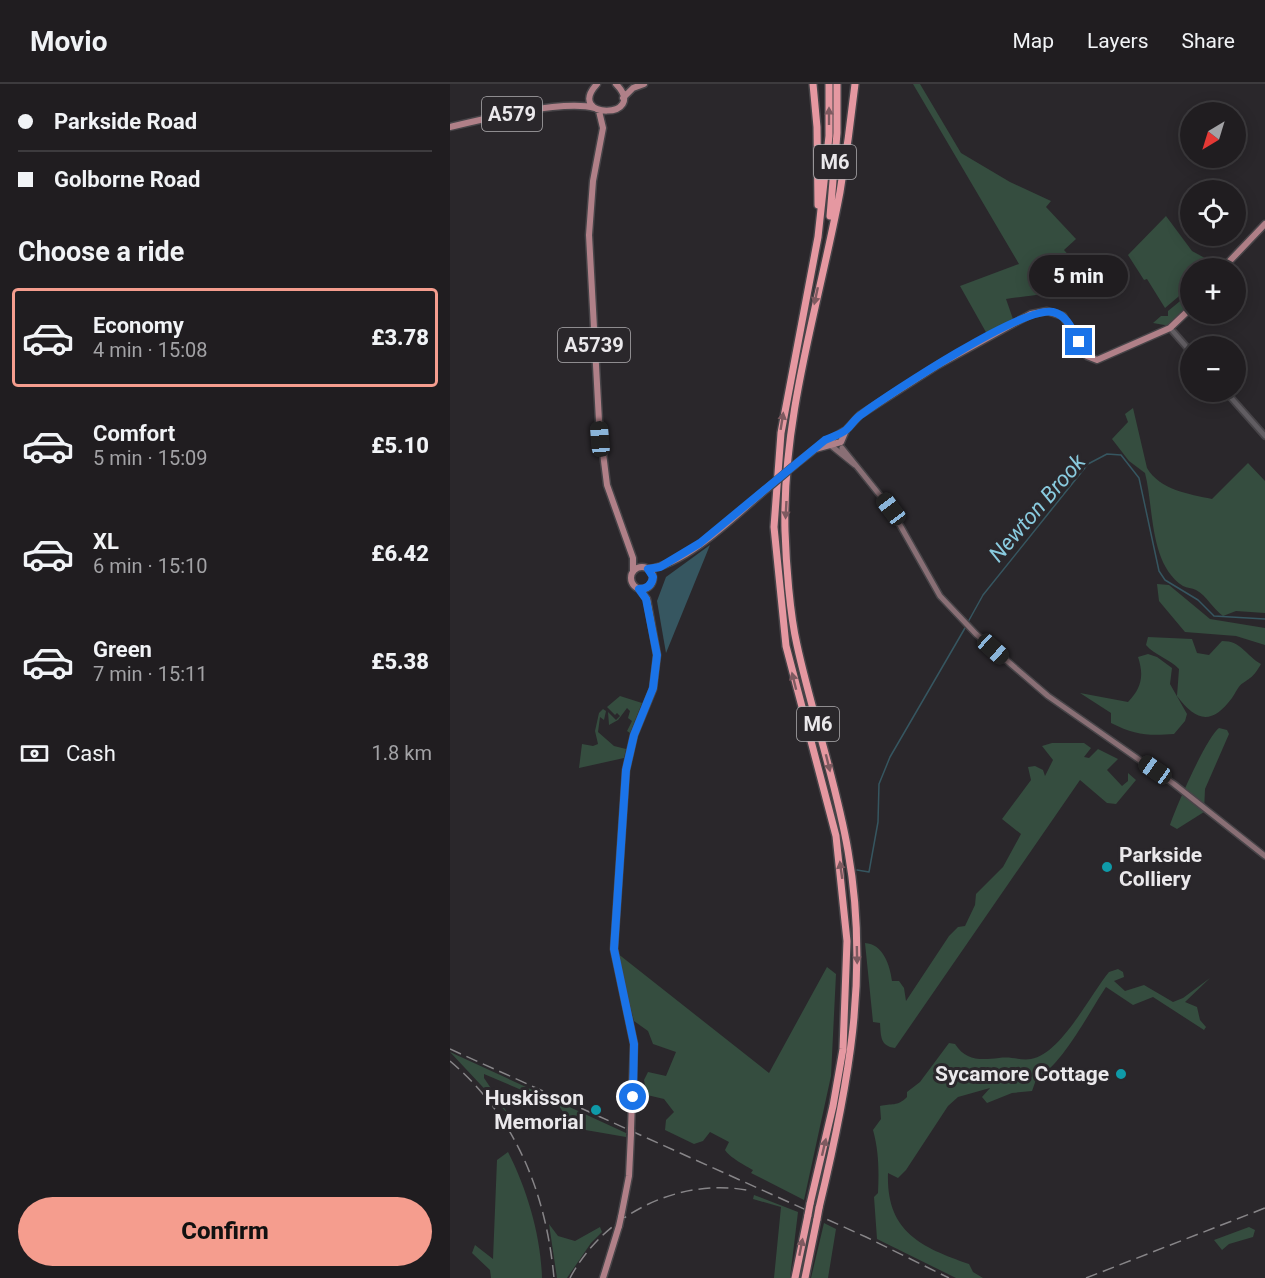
<!DOCTYPE html>
<html lang="en">
<head>
<meta charset="utf-8">
<style>
  :root { --surface:#201d20; --page:#2d2a2d; --text:#f1f3f6; --muted:#a2a2a5; --line:#3d3b3e; --accent:#f59d8e }
  body { margin:0; font-family:Roboto,sans-serif; background:var(--page); color:var(--text); height:100vh; display:flex; flex-direction:column; font-size:22px; white-space:nowrap }
  * { box-sizing:border-box; margin:0 }
  p { font-size:20px; color:var(--muted) }
  .icon { flex:none; width:33px; height:33px; fill:none; stroke:currentColor; stroke-width:2; stroke-linecap:round; stroke-linejoin:round }
  .map { position:relative; flex:1; overflow:hidden }
  .details { display:flex; flex-direction:column; background:var(--surface); width:450px }
  .details>* { flex:none }
  .banner { display:grid; align-content:center; height:132px; padding:0 18px; background:var(--surface) }
  .needle { width:39px; rotate:218deg }
  .buttons { position:absolute; left:730px; top:18px; display:grid; gap:12px }
  .buttons a { display:grid; place-items:center; width:66px; height:66px; border-radius:50%; background:var(--surface); box-shadow:0 3px 15px #0003,0 0 0 2px var(--line); font-size:30px }
  .end { position:absolute; width:27px; height:27px; margin:-14px; border:8px solid #1a73e8; background:#fff; box-shadow:0 0 0 3px #fff }
  .from { border-radius:50% }
  .bubble { position:absolute; height:42px; border-radius:21px; background:var(--surface); box-shadow:0 3px 15px #0003,0 0 0 2px var(--line); font-size:20px; font-weight:800; line-height:42px; text-align:center }
  .car { position:absolute; width:18px; height:36px; margin:-18px -9px; border-radius:8px; box-shadow:0 0 4px 2px #0007; background:linear-gradient(#222 24%,#8ab4d8 0 40%,#222 0 76%,#8ab4d8 0 86%,#222 0) }
  .banner b { display:flex; align-items:center; gap:21px; height:57px; font-size:22px }
  .banner b+b { border-top:2px solid var(--line) }
  .banner i { width:15px; height:15px; background:var(--text) }
  ul { padding:0; list-style:none }
  li { display:flex; align-items:center; gap:18px; height:99px; margin:0 12px 9px; padding:0 6px; border:3px solid transparent; border-radius:6px }
  li div { flex:1 }
  li b { display:block; font-size:22px }
  li em { font-style:normal; font-weight:800 }
  li.selected { border-color:var(--accent) }
  li>.icon { width:54px; height:54px; stroke-width:1.5 }
  h2 { padding:0 18px; font-size:27px; line-height:72px }
  .pay { display:flex; align-items:center; gap:15px; height:66px; padding:0 18px; font-size:22px }
  .pay p { margin-inline-start:auto }
  .cta { display:flex; gap:12px; margin-top:auto; padding:12px 18px }
  .cta a { flex:1; height:69px; border-radius:36px; background:var(--accent); color:#111; font-size:24px; font-weight:800; line-height:69px; text-align:center }
  header { display:flex; align-items:center; gap:36px; box-sizing:border-box; height:84px; padding:0 30px; background:var(--surface); border-bottom:2px solid var(--line) }
  header strong { font-size:28px }
  nav { display:flex; gap:33px; margin-inline-start:auto; font-size:21px }
  main { display:flex; flex:1; min-height:0 }
  .map>svg:first-child { display:block }
  .green { fill:#354d3f }
  .water { fill:#365660 }
  .lines { fill:none; stroke-linecap:round; stroke-linejoin:round }
  .stream { stroke:#365660; stroke-width:1.5 }
  .tertiary-casing { stroke:#474448; stroke-width:8 }
  .secondary-casing { stroke:#474448; stroke-width:8 }
  .primary-casing { stroke:#474448; stroke-width:9 }
  .motorway-casing { stroke:#474448; stroke-width:10 }
  .tertiary { stroke:#615d62; stroke-width:4.5 }
  .secondary { stroke:#896f75; stroke-width:5 }
  .primary { stroke:#b08088; stroke-width:6 }
  .motorway { stroke:#e598a1; stroke-width:7 }
  .rail { stroke:#878588; stroke-width:1.5; stroke-dasharray:12 6; stroke-linecap:butt }
  .primary-bridge-casing { stroke:#474448; stroke-width:9; stroke-linecap:butt }
  .motorway-bridge-casing { stroke:#474448; stroke-width:10; stroke-linecap:butt }
  .primary-bridge { stroke:#b08088; stroke-width:6 }
  .motorway-bridge { stroke:#e598a1; stroke-width:7 }
  .oneway { fill:#7e5a60 }
  .route { stroke:#1a73e8; stroke-width:8 }
  .culture-dot { fill:#0f9aa8; stroke:#2a272b; stroke-width:2 }
  .labels { text-anchor:middle; dominant-baseline:central; stroke-width:6; stroke-linejoin:round; paint-order:stroke }
  .shield { fill:#2a272b; stroke:#b0aeb1; stroke-width:1.5 }
  .shield-label { font-size:20px; font-weight:bold; fill:#eae8eb }
  .poi-label { font-size:21px; font-weight:bold; fill:#eae8eb; stroke:#2a272b; text-anchor:end }
  .water-label { font-size:22px; font-style:italic; fill:#89cade; stroke:#2a272b }
</style>
</head>
<body>
<header>
<strong>Movio</strong>
<nav><a>Map</a><a>Layers</a><a>Share</a></nav>
</header>
<main>
<section class="details">
<div class="banner">
<b><i class="from"></i>Parkside Road</b>
<b><i></i>Golborne Road</b>
</div>
<h2>Choose a ride</h2>
<ul>
<li class="selected"><svg class="icon" aria-label="car" viewBox="0 0 24 24"><path d="M5 17H2v-5l4-1 3-4h7l3 4 3 1v5h-3M9 17h6M6 11h13"/><circle cx="7" cy="17" r="2"/><circle cx="17" cy="17" r="2"/></svg><div><b>Economy</b><p>4 min · 15:08</p></div><em>£3.78</em></li>
<li><svg class="icon" aria-label="car" viewBox="0 0 24 24"><path d="M5 17H2v-5l4-1 3-4h7l3 4 3 1v5h-3M9 17h6M6 11h13"/><circle cx="7" cy="17" r="2"/><circle cx="17" cy="17" r="2"/></svg><div><b>Comfort</b><p>5 min · 15:09</p></div><em>£5.10</em></li>
<li><svg class="icon" aria-label="car" viewBox="0 0 24 24"><path d="M5 17H2v-5l4-1 3-4h7l3 4 3 1v5h-3M9 17h6M6 11h13"/><circle cx="7" cy="17" r="2"/><circle cx="17" cy="17" r="2"/></svg><div><b>XL</b><p>6 min · 15:10</p></div><em>£6.42</em></li>
<li><svg class="icon" aria-label="car" viewBox="0 0 24 24"><path d="M5 17H2v-5l4-1 3-4h7l3 4 3 1v5h-3M9 17h6M6 11h13"/><circle cx="7" cy="17" r="2"/><circle cx="17" cy="17" r="2"/></svg><div><b>Green</b><p>7 min · 15:11</p></div><em>£5.38</em></li>
</ul>
<div class="pay"><svg class="icon" aria-label="cash" viewBox="0 0 24 24"><path d="M3 7h18v10H3z"/><circle cx="12" cy="12" r="2"/></svg>Cash<p>1.8 km</p></div>
<div class="cta"><a>Confirm</a></div>
</section>
<div class="map">
<svg width="815" height="1194" viewBox="0 0 815 1194">
  <rect width="100%" height="100%" fill="#2a272b"/>
  <path class="green" d="M463,0H470L511,69L560,98L601,117L596,123L626,155L614,166L623,176C617,213 587,210 556,215L563,235L537,250L510,202L569,180Z
    M716,132L742,167L764,179L758,184H741V202L715,224L697,195L694,196L678,171Z
    M735,213H741V221L720,242L703,239L711,232H718V227Z
    M683,324L697,384C710,406 739,410 762,415L798,379L815,397V529L786,527L773,532C763,525 757,512 746,506C742,504 737,504 733,502C699,480 704,424 695,389L679,377L662,355L678,338L675,330Z
    M707,500L719,501L760,535L815,544V561L786,552L735,548L709,517Z
    M698,553L742,555L747,569L759,571L772,557C792,557 795,571 811,580C804,592 802,593 793,599C788,602 785,610 782,614C761,642 746,637 727,612L729,585C720,575 704,571 696,561Z
    M698,570L707,573L722,584L720,600L737,630L735,637L724,650C698,652 685,651 661,639V629L630,609L678,618C692,604 694,591 688,573Z
    M170,612L192,619L180,649L177,647L182,637L178,634L180,627L177,624L168,636L159,641L158,628L166,636L170,632L167,629L165,631L157,623Z
    M153,625L156,627L154,636L150,633L148,648L164,662L176,665L174,674L129,684L132,660L143,662L148,660L145,647L149,629Z
    M769,644L777,646L779,650L755,705L754,728L727,745L720,741C726,723 756,654 769,644Z
    M602,659H634L641,664L634,673L639,674L648,665L668,675L657,686L672,702L678,697V689L686,696L666,720L657,719L630,696L445,964C430,962 431,952 430,939L423,938L415,859C433,860 440,881 442,897H449L454,904L456,917L499,852L508,843L515,842L525,821L526,810L553,783L571,750L552,735L581,696L578,683L585,682L593,686L595,692L603,676L592,662Z
    M167,869L319,989L377,883L386,890L381,992L354,1116L301,1089L303,1086C296,1082 279,1073 275,1066L279,1058L260,1048L253,1057L244,1060L215,1046L216,1036L224,1028L214,1015L197,1011L194,996L198,988L216,992L226,968L203,960L198,947L184,937Z
    M668,885L673,888L674,893L664,897L675,907L694,901L723,918L733,914L760,894L735,918L747,923L750,936L756,943L754,946L703,913L683,921L656,903C641,925 610,985 587,993L582,1007L562,1009L537,1019L532,1013L540,1004L508,1013L498,1022L456,1086L448,1094L438,1089C436,1147 470,1163 519,1180L523,1188L533,1194H506L427,1155L424,1113L428,1109C429,1087 429,1068 423,1046L431,1035L430,1022C442,1019 447,1023 457,1013V1008L470,998L499,959L505,960C516,977 530,976 549,974C562,972 571,977 581,975C611,970 640,911 659,888Z
    M0,968L176,1049V1053L124,1044L109,1022L34,990V994L59,1031Z
    M58,1068C77,1105 91,1152 92,1194H41L40,1186L22,1169L25,1161L43,1175L47,1076Z
    M304,1111L348,1128L340,1194H324L331,1123L303,1115Z
    M374,1139L386,1145L378,1194H361Z
    M99,1140L108,1152L125,1157L150,1143L152,1148L141,1159L117,1194H107Z
    M799,1143L805,1146L803,1153L779,1160L772,1166L764,1156Z"/>
  <path class="water" d="M260,461L216,569L207,517L216,493Z"/>
  <g class="lines">
    <path class="stream" d="M518,538L533,511L638,380L657,370L671,371L689,394L709,487L715,496L748,516L764,532L815,535
      M407,786L419,788L428,738L429,700L440,673L515,544"/>
    <g class="tertiary-casing">
      <path id="tertiary" d="M720,244L741,268
        M776,308L815,352"/>
    </g>
    <g class="secondary-casing">
      <path id="secondary" d="M379,360L405,381
        M392,364L441,425L490,512L526,550L598,612L724,700L815,772"/>
    </g>
    <g class="primary-casing">
      <path id="primary" d="M147,0C114,36 200,35 166,0
        M173,14L183,4L194,0
        M149,27L153,44L143,97L139,151L149,337L157,401L183,474V487
        M0,43C33,35 114,15 145,24
        M773,184L815,140
        M370,362L394,347
        M346,380L365,365L391,358L396,346L410,331L488,281L581,230L597,227L613,232L637,272L647,276L720,244L741,224
        M181 494a11 11 0 1 1 22 0a11 11 0 1 1-22 0Z
        M198,485C238,480 288,429 319,403
        M181,1045L184,960L164,865L176,686L184,651L203,605L207,571L197,515L189,505
        M171,1133L179,1092L181,1050
        M153,1194L169,1142"/>
    </g>
    <g class="motorway-casing">
      <path id="motorway" d="M363,0L367,43L368,121
        M380,132L387,49V0
        M360,1120L383,1022L393,965L397,857L386,752L336,562L324,443L331,349L368,153L379,52V0
        M369,1124C398,1004 420,891 398,767C386,697 362,630 347,561C340,531 336,479 335,447C332,332 369,220 390,108C396,72 401,36 405,0
        M345,1194L358,1131
        M355,1194L367,1135"/>
    </g>
    <use href="#tertiary" class="tertiary"/>
    <use href="#secondary" class="secondary"/>
    <use href="#primary" class="primary"/>
    <use href="#motorway" class="motorway"/>
    <path class="rail" d="M0,965L416,1153L499,1194
      M0,977C66,1033 96,1109 104,1194
      M120,1194C154,1130 230,1092 302,1107
      M636,1194L815,1124"/>
    <g class="primary-bridge-casing">
      <path id="primary-bridge" d="M319,403L346,380
        M181,1050V1045
        M169,1142L171,1133"/>
    </g>
    <g class="motorway-bridge-casing">
      <path id="motorway-bridge" d="M358,1131L360,1120
        M367,1135L369,1124"/>
    </g>
    <use href="#primary-bridge" class="primary-bridge"/>
    <use href="#motorway-bridge" class="motorway-bridge"/>
  </g>
  <defs><path id="oneway-solid" d="M-6-.8H1V-3.2L6.5 0L1 3.2V.8H-6Z" transform="scale(1.5)"/></defs>
  <g class="oneway">
    <use href="#oneway-solid" transform="translate(379 32) rotate(-90)"/>
    <use href="#oneway-solid" transform="translate(366 212) rotate(102)"/>
    <use href="#oneway-solid" transform="translate(332 337) rotate(-81)"/>
    <use href="#oneway-solid" transform="translate(336 426) rotate(93)"/>
    <use href="#oneway-solid" transform="translate(344 597) rotate(-104)"/>
    <use href="#oneway-solid" transform="translate(378 679) rotate(76)"/>
    <use href="#oneway-solid" transform="translate(391 786) rotate(-98)"/>
    <use href="#oneway-solid" transform="translate(407 871) rotate(89)"/>
    <use href="#oneway-solid" transform="translate(374 1063) rotate(-77)"/>
    <use href="#oneway-solid" transform="translate(351 1163) rotate(-79)"/>
  </g>
  <g class="lines">
    <path class="route" d="M183,1013L184,960L164,865L176,686L184,651L203,604L207,571L196,515L189,505C197,505 202,501 203,493L198,485L210,483L250,459L375,356C382,353 391,350 396,346C402,341 405,334 412,330C441,309 574,221 603,228C617,231 623,247 629,258"/>
  </g>
  <g class="culture-dot">
    <circle cx="657" cy="783" r="6"/>
    <circle cx="671" cy="990" r="6"/>
    <circle cx="146" cy="1026" r="6"/>
  </g>
  <g class="labels">
    <g class="shield">
      <rect x="32" y="13" width="60" height="34" rx="4.5"/>
      <rect x="364" y="61" width="42" height="34" rx="4.5"/>
      <rect x="108" y="244" width="72" height="34" rx="4.5"/>
      <rect x="347" y="623" width="42" height="34" rx="4.5"/>
    </g>
    <g class="shield-label">
      <text x="62" y="30">A579</text>
      <text x="385" y="78">M6</text>
      <text x="144" y="261">A5739</text>
      <text x="368" y="640">M6</text>
    </g>
    <g class="poi-label">
      <text x="669" y="771" text-anchor="start">Parkside<tspan x="669" dy="24">Colliery</tspan></text>
      <text x="659" y="990">Sycamore Cottage</text>
      <text x="134" y="1014">Huskisson<tspan x="134" dy="24">Memorial</tspan></text>
    </g>
    <g class="water-label">
      <text transform="translate(587 424) rotate(-49)">Newton Brook</text>
    </g>
  </g>
</svg>
<div class="buttons">
<a><svg class="needle" viewBox="-14 -14 28 28"><path d="M0-13l5 13h-10z" fill="#e53935"/><path d="M0 13l5-13h-10z" fill="#a2a2a5"/></svg></a>
<a><svg class="icon" aria-label="locate" viewBox="0 0 24 24"><circle cx="12" cy="12" r="6"/><path d="M12 2v4M12 18v4M2 12h4M18 12h4"/></svg></a>
<a>+</a>
<a>−</a>
</div>
<i class="end from" style="left:183px;top:1013px"></i>
<i class="end" style="left:629px;top:258px"></i>
<div class="bubble" style="left:579px;top:171px;width:99px">5 min</div>
<i class="car" style="left:150px;top:355px;rotate:355deg"></i>
<i class="car" style="left:441px;top:425px;rotate:323deg"></i>
<i class="car" style="left:543px;top:565px;rotate:132deg"></i>
<i class="car" style="left:705px;top:686px;rotate:305deg"></i>
</div>
</main>
</body>
</html>
